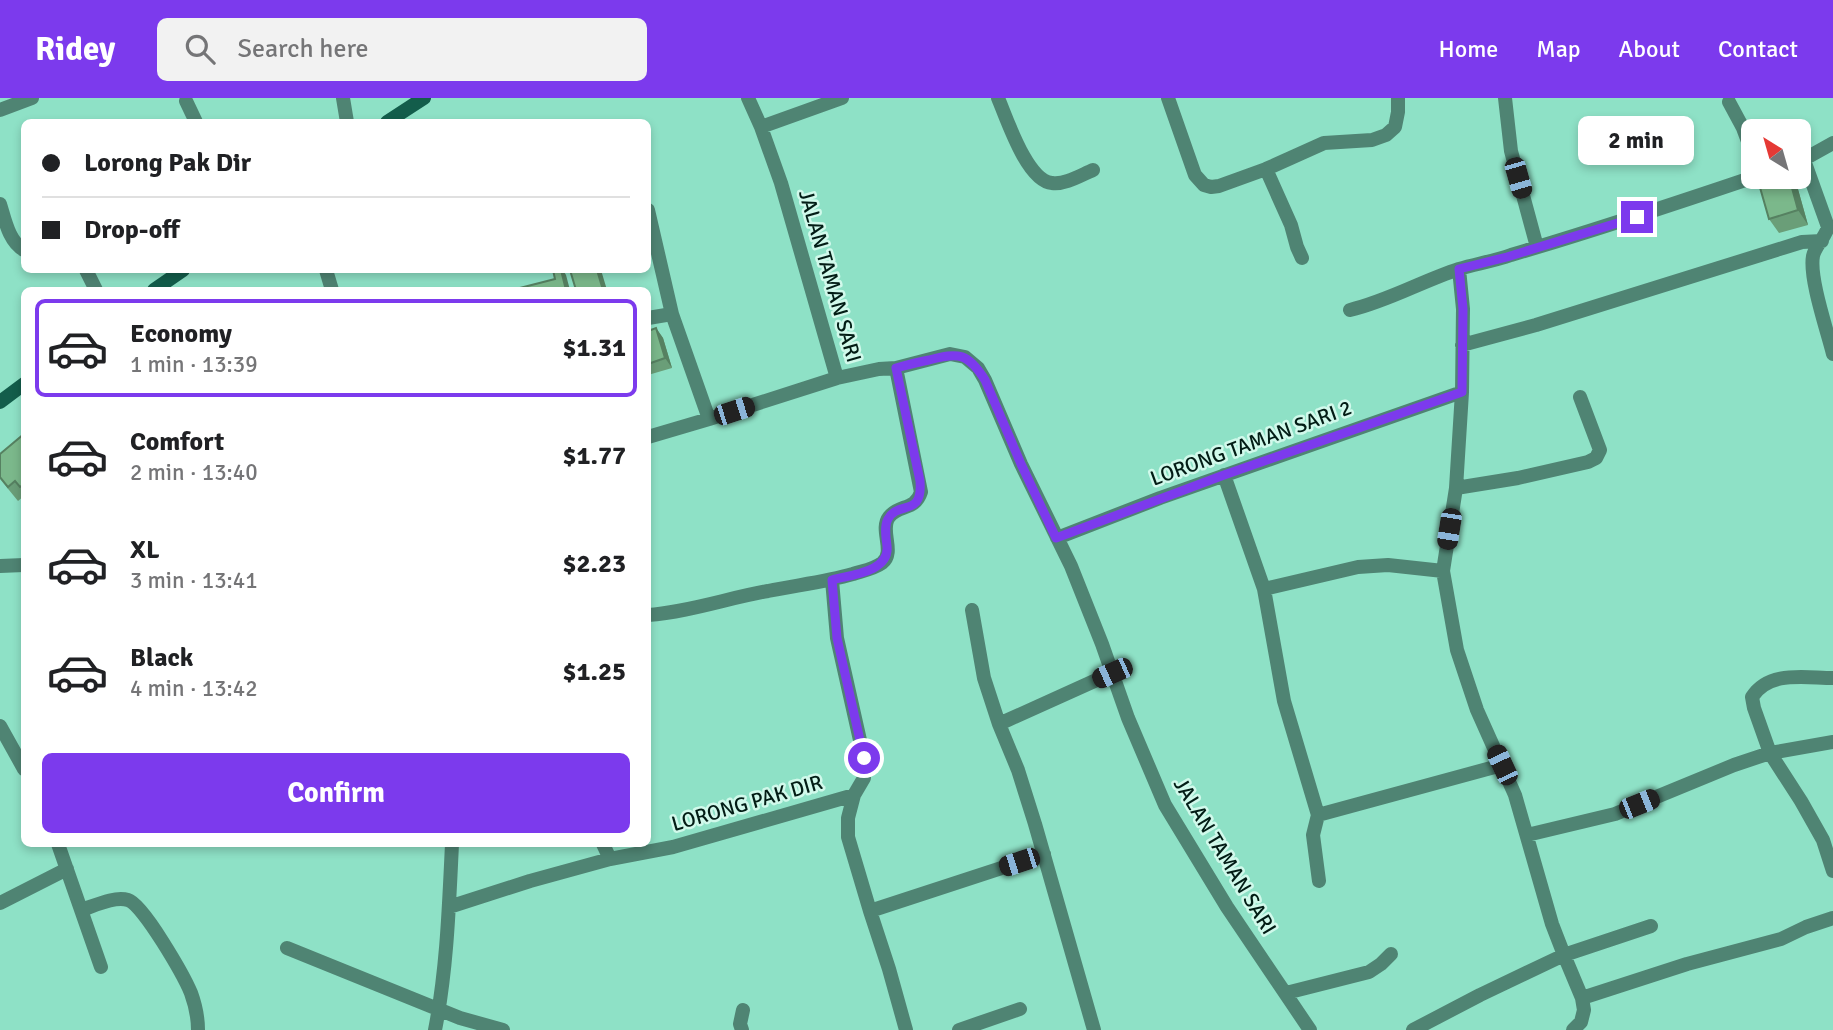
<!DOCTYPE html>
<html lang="en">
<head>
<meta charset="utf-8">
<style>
  :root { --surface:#fff; --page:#f2f2f2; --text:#202124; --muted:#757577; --line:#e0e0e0; --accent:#7c3aed }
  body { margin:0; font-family:Signika,sans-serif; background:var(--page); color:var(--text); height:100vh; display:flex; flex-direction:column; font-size:26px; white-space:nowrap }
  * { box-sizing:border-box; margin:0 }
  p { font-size:23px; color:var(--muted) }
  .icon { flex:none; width:38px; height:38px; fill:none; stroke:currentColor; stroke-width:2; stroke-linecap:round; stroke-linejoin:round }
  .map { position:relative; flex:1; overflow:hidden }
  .sheet { position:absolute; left:21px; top:189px; width:630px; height:560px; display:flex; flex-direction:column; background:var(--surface); border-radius:10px; box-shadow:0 4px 10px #0003 }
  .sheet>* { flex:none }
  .top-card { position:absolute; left:21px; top:21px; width:630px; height:154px; border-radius:10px; box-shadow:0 4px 10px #0003; display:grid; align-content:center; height:154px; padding:0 21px; background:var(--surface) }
  .needle { width:46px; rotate:323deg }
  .buttons { position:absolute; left:1741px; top:21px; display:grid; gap:14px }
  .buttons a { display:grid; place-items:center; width:70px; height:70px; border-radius:10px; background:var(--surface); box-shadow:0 4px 10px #0003; font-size:35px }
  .end { position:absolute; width:32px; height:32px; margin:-16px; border:9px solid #7c3aed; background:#fff; box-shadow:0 0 0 4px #fff }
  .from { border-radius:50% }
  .bubble { position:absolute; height:49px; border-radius:10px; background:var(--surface); box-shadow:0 4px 10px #0003; font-size:23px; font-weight:700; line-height:49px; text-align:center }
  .car { position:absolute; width:21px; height:42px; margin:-21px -10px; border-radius:9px; box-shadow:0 0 5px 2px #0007; background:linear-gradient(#222 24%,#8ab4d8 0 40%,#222 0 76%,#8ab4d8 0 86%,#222 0) }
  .top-card b { display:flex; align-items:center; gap:24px; height:66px; font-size:26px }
  .top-card b+b { border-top:2px solid var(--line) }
  .top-card i { width:18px; height:18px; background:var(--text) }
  ul { padding:12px 0 0; list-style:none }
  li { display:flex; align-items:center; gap:21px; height:98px; margin:0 14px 10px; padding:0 7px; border:4px solid transparent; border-radius:10px }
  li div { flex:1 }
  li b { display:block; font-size:26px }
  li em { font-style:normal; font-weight:700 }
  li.active { border-color:var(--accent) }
  li>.icon { width:63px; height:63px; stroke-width:1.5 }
  .primary-button { display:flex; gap:14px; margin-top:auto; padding:14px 21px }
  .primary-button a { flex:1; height:80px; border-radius:10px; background:var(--accent); color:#fff; font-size:28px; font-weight:700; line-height:80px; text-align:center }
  header { display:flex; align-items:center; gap:42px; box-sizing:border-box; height:98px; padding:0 35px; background:var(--accent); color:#fff }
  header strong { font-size:33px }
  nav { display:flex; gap:38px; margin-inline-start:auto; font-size:24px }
  .search { width:490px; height:63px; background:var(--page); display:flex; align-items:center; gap:18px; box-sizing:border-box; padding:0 24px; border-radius:10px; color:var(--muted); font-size:26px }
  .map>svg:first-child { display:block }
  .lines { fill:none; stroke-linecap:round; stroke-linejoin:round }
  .minor { stroke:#4f8473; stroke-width:14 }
  .secondary { stroke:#135d4b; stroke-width:14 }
  .wall { fill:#6a9e78 }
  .shaded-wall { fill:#568161 }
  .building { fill:#7bb88b; stroke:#568161; stroke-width:2 }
  .route { stroke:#7c3aed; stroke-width:9 }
  .labels { text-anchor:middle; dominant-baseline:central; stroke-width:5; stroke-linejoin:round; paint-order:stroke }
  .street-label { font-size:21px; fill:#021c15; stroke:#d1f9eb }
</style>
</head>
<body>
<header>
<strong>Ridey</strong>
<div class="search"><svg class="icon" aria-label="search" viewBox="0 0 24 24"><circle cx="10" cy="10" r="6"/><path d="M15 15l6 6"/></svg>Search here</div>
<nav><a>Home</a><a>Map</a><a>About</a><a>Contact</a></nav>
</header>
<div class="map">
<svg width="1833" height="932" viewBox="0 0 1833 932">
  <rect width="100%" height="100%" fill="#8ee1c6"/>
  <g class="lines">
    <path class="minor" d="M343,0L347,24
      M748,0L761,29L781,85L837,280
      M998,0C1007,21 1027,83 1052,85C1065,87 1081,77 1093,72
      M1168,0L1195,77L1204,87L1211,89L1219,88L1266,71L1324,45L1372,42L1386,37L1395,29L1398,14V0
      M1505,0L1511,53L1537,149
      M186,3L196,24
      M1729,4L1743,30L1749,46L1752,79
      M0,12L32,0
      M761,29L842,0
      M1804,62L1828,129C1825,140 1815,148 1813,158C1809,180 1827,232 1833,256
      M1799,64L1833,45
      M1266,71L1291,127L1297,149L1302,160
      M0,106C5,122 9,144 24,152
      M648,112L672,216L709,321
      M1459,171L1463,211L1462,294L1456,390L1443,473L1457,552L1477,612L1515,697L1552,826L1564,857L1582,900L1584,912L1581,924L1573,932
      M86,172L96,192
      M326,172L332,192
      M1350,212C1388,203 1422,183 1459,171C1476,166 1494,163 1511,157C1593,133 1674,106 1754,79
      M648,220L672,216
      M1462,247L1536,227L1802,144L1822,143
      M648,339L709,321L837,280L879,271L896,270L950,256L965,259L978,270L985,282L1021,366L1071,468L1102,546L1128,620L1165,707L1227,809L1310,932
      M1224,377L1264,491L1284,603L1318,717L1313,737L1319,783
      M1456,390L1518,380L1588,364L1596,360L1600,352L1580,299
      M1057,440L1160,400L1462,294
      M0,468L24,467
      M832,482L837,540L864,660V680L854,697L848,720V739L870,813L889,871L906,932
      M1264,491L1358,469L1388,467L1443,473
      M972,512L984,580L999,626L1018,672L1035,726L1094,932
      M648,517C689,514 728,500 768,493C797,487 825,484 853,476C862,473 874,471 882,465C896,454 879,432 889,419C899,406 915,413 921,394L896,270
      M1833,580C1805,580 1769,572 1752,599L1754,610L1770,655L1801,703L1823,742L1833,773
      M999,626L1112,575
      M0,628L24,671
      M1318,717L1502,667
      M1527,737L1615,716L1734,667L1770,655L1833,644
      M58,746L101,869
      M603,746L610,761
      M0,805L67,771
      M449,809L530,783L610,761L673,749L854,697
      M81,812C94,808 114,798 128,802C143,806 184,878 191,895C195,906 198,920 198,932
      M870,813L1044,756
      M287,850L460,920L503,932
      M1286,895L1369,874L1381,866L1391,856
      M1582,900L1687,866L1781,841L1806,829L1833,820
      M435,932C447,871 449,807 452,746
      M742,932L740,926L743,912
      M959,932L1020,911
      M1413,932L1480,897L1564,857L1651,828"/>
    <path class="secondary" d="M387,24L424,0
      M154,192L183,172
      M0,304L24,286"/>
  </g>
  <path class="wall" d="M1757,79H1793L1796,84L1808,127L1779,135L1769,121Z
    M656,230L663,240L672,270L648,277V233Z
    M24,336V398L18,403L0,381V356Z"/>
  <path class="shaded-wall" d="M1789,79H1793L1796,84L1808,127L1798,112Z
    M561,172H563L566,177L570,192H566Z
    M597,172H601L607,192H603Z
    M656,230L663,240L672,270L665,260Z"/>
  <path class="building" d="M1757,79H1789L1798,112L1769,121Z
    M553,172H561L566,192H521L520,190L555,181Z
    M570,172H597L603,192H586V191L576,192Z
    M656,230L665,260L648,266V233Z
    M24,336V386L20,389L15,383L8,389L0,379V356Z"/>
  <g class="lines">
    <path class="route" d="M864,660L837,540L832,482C850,477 890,474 887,448C886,440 884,428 888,421C898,402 923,420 920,383L896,270C907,267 918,264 929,262C959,254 968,255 985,282L1021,366L1056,440L1224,377L1462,294L1463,211L1459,171L1507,159L1637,119"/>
  </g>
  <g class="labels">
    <g class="street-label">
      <text transform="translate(830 178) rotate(74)">JALAN TAMAN SARI</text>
      <text transform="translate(1251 345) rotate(-20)">LORONG TAMAN SARI 2</text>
      <text transform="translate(747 705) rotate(-16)">LORONG PAK DIR</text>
      <text transform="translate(1225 758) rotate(59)">JALAN TAMAN SARI</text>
    </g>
  </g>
</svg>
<div class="buttons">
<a><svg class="needle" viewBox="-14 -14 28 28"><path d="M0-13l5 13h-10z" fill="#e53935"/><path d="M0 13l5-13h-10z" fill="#757577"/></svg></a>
</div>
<i class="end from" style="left:864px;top:660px"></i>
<i class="end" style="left:1637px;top:119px"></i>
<div class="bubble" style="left:1578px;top:18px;width:116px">2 min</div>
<i class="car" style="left:1518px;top:80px;rotate:164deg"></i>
<i class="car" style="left:734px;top:313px;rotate:72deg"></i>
<i class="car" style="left:1449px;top:431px;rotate:189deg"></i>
<i class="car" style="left:1112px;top:575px;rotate:246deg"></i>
<i class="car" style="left:1502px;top:667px;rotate:335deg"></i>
<i class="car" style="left:1639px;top:706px;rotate:68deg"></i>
<i class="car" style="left:1019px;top:764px;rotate:252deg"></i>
<div class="top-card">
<b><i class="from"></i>Lorong Pak Dir</b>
<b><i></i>Drop-off</b>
</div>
<section class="sheet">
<ul>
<li class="active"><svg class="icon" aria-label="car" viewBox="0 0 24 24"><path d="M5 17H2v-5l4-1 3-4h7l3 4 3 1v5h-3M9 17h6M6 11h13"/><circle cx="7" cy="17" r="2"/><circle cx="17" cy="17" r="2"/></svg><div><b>Economy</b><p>1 min · 13:39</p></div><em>$1.31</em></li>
<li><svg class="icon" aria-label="car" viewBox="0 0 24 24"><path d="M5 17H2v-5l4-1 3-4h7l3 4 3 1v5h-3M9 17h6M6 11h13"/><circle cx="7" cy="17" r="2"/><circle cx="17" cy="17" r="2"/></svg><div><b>Comfort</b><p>2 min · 13:40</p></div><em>$1.77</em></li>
<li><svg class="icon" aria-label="car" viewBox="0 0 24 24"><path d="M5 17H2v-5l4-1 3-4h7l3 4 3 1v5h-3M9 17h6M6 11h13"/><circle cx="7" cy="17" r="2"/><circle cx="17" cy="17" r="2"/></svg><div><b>XL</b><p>3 min · 13:41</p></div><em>$2.23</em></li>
<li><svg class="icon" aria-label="car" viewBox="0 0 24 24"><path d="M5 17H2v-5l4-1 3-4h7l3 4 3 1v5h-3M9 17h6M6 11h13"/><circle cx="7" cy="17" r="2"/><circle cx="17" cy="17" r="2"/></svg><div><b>Black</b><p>4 min · 13:42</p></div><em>$1.25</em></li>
</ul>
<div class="primary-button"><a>Confirm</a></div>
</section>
</div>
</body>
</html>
